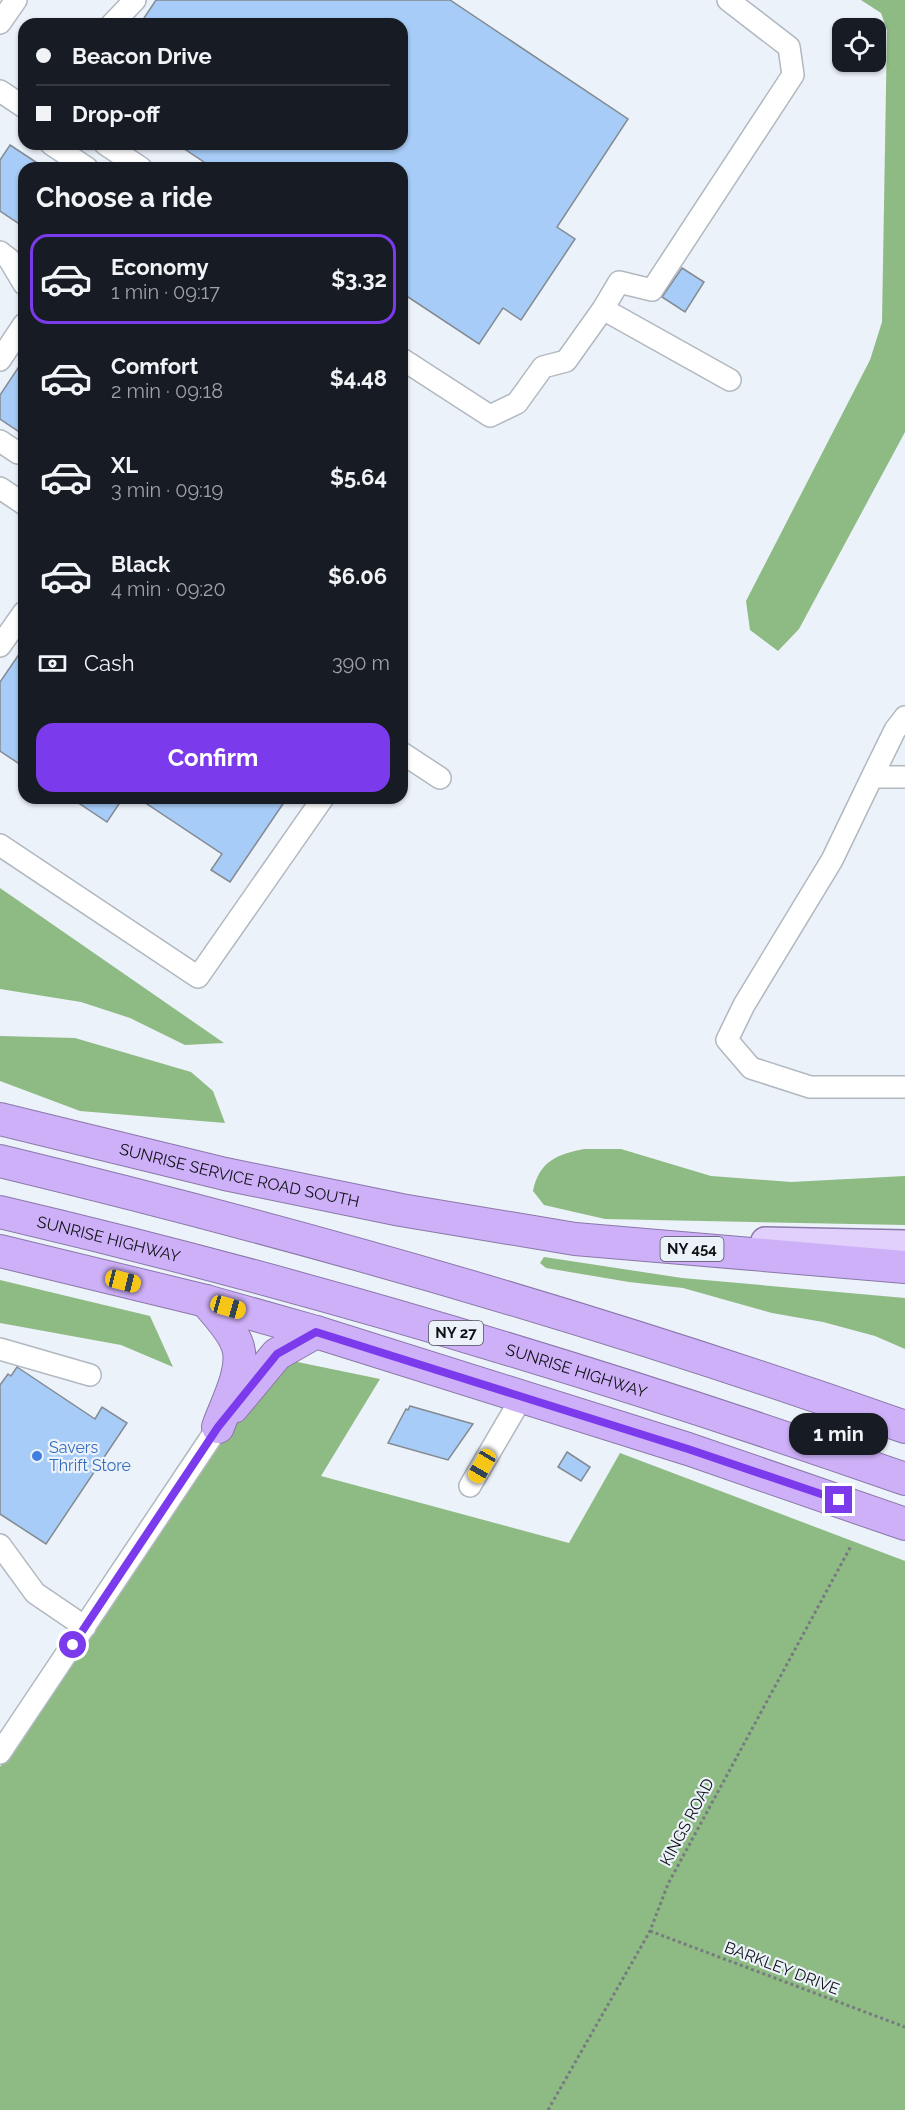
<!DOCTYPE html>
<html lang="en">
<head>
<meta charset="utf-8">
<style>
  :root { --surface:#171b24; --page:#20242c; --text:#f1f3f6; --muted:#9ea1a6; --line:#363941; --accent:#7c3aed }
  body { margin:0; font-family:Raleway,sans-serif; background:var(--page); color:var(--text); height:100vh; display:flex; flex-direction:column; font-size:22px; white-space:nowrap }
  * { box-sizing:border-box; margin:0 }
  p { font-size:20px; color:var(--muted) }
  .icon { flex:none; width:33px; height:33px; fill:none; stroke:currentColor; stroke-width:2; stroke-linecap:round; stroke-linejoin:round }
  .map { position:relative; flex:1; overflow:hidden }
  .details { position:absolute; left:18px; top:162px; width:390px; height:642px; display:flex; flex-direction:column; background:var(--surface); border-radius:18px; box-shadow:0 2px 4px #0004 }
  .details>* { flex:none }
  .top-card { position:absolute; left:18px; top:18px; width:390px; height:132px; border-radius:18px; box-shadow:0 2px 4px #0004; display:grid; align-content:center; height:132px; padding:0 18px; background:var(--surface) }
  .buttons { position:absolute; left:832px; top:18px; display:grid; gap:12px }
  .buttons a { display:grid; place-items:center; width:54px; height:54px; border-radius:12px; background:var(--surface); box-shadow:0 2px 4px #0004; font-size:30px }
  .end { position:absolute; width:27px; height:27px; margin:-14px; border:8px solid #7c3aed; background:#fff; box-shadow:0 0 0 3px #fff }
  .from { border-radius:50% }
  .bubble { position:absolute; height:42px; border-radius:18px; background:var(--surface); box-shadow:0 2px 4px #0004; font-size:20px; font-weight:700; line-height:42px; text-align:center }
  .car { position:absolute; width:18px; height:36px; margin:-18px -9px; border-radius:8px; box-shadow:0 0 4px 2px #0007; background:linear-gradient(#f5c518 24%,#345 0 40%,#f5c518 0 76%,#345 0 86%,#f5c518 0) }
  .top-card b { display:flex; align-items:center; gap:21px; height:57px; font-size:22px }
  .top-card b+b { border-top:2px solid var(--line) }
  .top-card i { width:15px; height:15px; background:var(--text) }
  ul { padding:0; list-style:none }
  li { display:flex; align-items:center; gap:18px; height:90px; margin:0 12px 9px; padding:0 6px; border:3px solid transparent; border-radius:18px }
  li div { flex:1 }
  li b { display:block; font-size:22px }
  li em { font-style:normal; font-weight:700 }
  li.selected { border-color:var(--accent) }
  li>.icon { width:54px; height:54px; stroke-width:1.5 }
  h2 { padding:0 18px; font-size:27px; line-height:72px }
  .pay { display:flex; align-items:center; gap:15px; height:66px; padding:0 18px; font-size:22px }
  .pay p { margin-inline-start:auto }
  .primary-button { display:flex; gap:12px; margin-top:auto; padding:12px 18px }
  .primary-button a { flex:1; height:69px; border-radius:18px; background:var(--accent); color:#fff; font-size:24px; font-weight:700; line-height:69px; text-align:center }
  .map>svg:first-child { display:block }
  .forest { fill:#8eba83 }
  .building { fill:#a6ccf7; stroke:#848a91; stroke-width:1.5 }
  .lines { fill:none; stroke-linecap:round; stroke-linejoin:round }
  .minor-casing { stroke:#b1b8bf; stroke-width:24 }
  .major-casing { stroke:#8a78a8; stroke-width:30 }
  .highway-casing { stroke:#8a78a8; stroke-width:34 }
  .path { stroke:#777b80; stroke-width:3; stroke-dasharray:3 3; stroke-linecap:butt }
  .minor { stroke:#fff; stroke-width:21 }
  .major { stroke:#e1d0fb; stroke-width:27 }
  .highway { stroke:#cdb0f8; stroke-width:32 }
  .route { stroke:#7c3aed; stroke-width:8 }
  .shop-dot { fill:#3f7fe0; stroke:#ebf2f9; stroke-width:2 }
  .labels { text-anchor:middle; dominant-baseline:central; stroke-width:4.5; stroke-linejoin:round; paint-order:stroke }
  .shield { fill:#ebf2f9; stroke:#515459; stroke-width:1.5 }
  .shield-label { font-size:15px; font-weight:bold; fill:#0f1114 }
  .street-label { font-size:16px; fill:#0f1114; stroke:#ebf2f9 }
  .shop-label { font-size:16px; fill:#366cbe; stroke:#ebf2f9; text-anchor:start }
</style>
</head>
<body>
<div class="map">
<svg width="905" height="2110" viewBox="0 0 905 2110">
  <rect width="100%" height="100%" fill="#ebf2f9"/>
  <path class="forest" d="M861,0H905V432L799,629L778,651L750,630L746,601L870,360L882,322L887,30L881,13Z
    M0,888L224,1043L185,1045L130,1018L81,1002L0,989Z
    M0,1036L75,1038L191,1072L213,1091L225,1123L80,1111L0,1081Z
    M584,1149H621L711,1176L791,1182L905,1176V1225L605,1219L544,1205L533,1191C539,1161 558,1154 584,1149Z
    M544,1257L682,1278L905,1298V1349L875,1336L823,1322L772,1313L683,1288L629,1282L546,1268L540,1263Z
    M0,1280L150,1316L173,1367L121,1345L0,1323Z
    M278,1358L380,1379L321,1476L569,1543L620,1453L905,1561V2110H0V1767Z"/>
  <path class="building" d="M156,0H450L628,119L557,227L575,239L521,320L503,308L479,344L402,293V168H213L177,144H402V24H140Z
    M10,145L45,168H24V227L0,211V160Z
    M682,268L704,282L685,312L662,297Z
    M24,359V435L0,419V395Z
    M24,647V767L0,751V682Z
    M71,798H123L107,822Z
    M138,798H287L230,882L211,870L222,854Z
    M17,1367L95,1419L102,1407L127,1423L46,1544L0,1514V1385L8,1374L11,1376Z
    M410,1406L473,1424L448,1460L388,1443L406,1409L408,1410Z
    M567,1452L590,1467L581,1481L558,1467Z"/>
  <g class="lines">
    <g class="minor-casing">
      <path id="minor" d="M0,23L16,0
        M112,24L135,0
        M0,91L24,107
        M51,144L87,168
        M105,144L141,168
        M0,252L9,259L24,284
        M603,309L619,282L652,290L793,75L789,47L728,0
        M402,359L490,416L517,403L543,367L566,361L603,309L730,380
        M0,360L24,324
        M0,441L18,453
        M0,488L24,504
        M0,646L24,612
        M402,753L440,778
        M872,777L895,730L905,717
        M905,777H872L832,860L744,1005L727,1040L751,1068L810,1087H905
        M0,845L198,977L323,798
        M0,1349L90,1375
        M470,1486L522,1397
        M0,1545L35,1593L85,1627
        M0,1753L218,1427"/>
    </g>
    <g class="major-casing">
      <path id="major" d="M765,1241L905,1244"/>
    </g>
    <g class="highway-casing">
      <g id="highway">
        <path id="s1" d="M0,1119L225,1174L401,1210L575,1239L905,1267"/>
        <path d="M0,1161C306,1235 608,1322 905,1427"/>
        <path id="s2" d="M0,1212C307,1284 608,1375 905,1479"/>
        <path d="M0,1251L206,1301L316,1332L688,1449L905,1524"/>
        <path d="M206,1301C217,1315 233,1330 238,1347C245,1371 226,1404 218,1427"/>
        <path d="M233,1407L277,1354L316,1332"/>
      </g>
    </g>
    <path class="path" d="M650,1931L905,2027
      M548,2110L650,1931L668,1884L851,1546"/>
    <use href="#minor" class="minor"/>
    <use href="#major" class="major"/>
    <use href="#highway" class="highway"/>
  </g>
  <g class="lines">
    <path class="route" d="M73,1645L218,1427L277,1354L316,1332L688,1449L839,1500"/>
  </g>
  <circle class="shop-dot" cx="37" cy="1456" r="6"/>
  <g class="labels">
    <g class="shield">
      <rect x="660.5" y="1237" width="63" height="24" rx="4.5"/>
      <rect x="429" y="1321" width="54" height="24" rx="4.5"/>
    </g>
    <g class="shield-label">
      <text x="692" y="1249">NY 454</text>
      <text x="456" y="1333">NY 27</text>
    </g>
    <g class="street-label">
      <text stroke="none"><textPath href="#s1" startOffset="246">SUNRISE SERVICE ROAD SOUTH</textPath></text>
      <text stroke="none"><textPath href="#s2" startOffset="112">SUNRISE HIGHWAY</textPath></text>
      <text stroke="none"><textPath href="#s2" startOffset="598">SUNRISE HIGHWAY</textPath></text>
      <text transform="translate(687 1822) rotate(-62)">KINGS ROAD</text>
      <text transform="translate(782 1968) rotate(21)">BARKLEY DRIVE</text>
    </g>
    <g class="shop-label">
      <text x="49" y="1447">Savers<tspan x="49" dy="18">Thrift Store</tspan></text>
    </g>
  </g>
</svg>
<div class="buttons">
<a><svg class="icon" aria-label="locate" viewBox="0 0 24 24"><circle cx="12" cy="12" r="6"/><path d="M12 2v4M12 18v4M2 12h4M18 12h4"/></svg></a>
</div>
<i class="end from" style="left:73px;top:1645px"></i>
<i class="end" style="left:839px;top:1500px"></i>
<div class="bubble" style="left:789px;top:1413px;width:99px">1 min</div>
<i class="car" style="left:123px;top:1281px;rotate:104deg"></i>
<i class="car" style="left:228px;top:1307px;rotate:106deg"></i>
<i class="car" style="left:482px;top:1466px;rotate:210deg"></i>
<div class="top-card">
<b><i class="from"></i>Beacon Drive</b>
<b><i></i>Drop-off</b>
</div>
<section class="details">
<h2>Choose a ride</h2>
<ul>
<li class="selected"><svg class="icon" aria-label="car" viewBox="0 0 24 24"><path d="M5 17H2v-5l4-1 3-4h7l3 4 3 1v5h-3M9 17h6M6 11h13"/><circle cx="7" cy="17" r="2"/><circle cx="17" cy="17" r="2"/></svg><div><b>Economy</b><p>1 min · 09:17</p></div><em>$3.32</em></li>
<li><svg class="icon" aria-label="car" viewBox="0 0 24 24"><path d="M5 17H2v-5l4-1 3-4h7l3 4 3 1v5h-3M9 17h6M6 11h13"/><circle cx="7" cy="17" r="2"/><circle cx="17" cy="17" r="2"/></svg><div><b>Comfort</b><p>2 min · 09:18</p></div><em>$4.48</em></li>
<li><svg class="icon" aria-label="car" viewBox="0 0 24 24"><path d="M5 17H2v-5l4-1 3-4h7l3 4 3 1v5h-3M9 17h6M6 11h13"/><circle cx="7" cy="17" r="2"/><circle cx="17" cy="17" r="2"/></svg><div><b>XL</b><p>3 min · 09:19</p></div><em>$5.64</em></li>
<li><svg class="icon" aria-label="car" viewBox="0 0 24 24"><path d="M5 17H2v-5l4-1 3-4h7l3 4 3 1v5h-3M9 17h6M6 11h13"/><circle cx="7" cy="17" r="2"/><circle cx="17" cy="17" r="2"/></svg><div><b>Black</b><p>4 min · 09:20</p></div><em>$6.06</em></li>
</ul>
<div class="pay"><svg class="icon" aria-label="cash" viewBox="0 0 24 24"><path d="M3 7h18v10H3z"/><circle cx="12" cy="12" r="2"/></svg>Cash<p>390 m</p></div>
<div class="primary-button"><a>Confirm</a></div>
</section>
</div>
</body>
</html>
